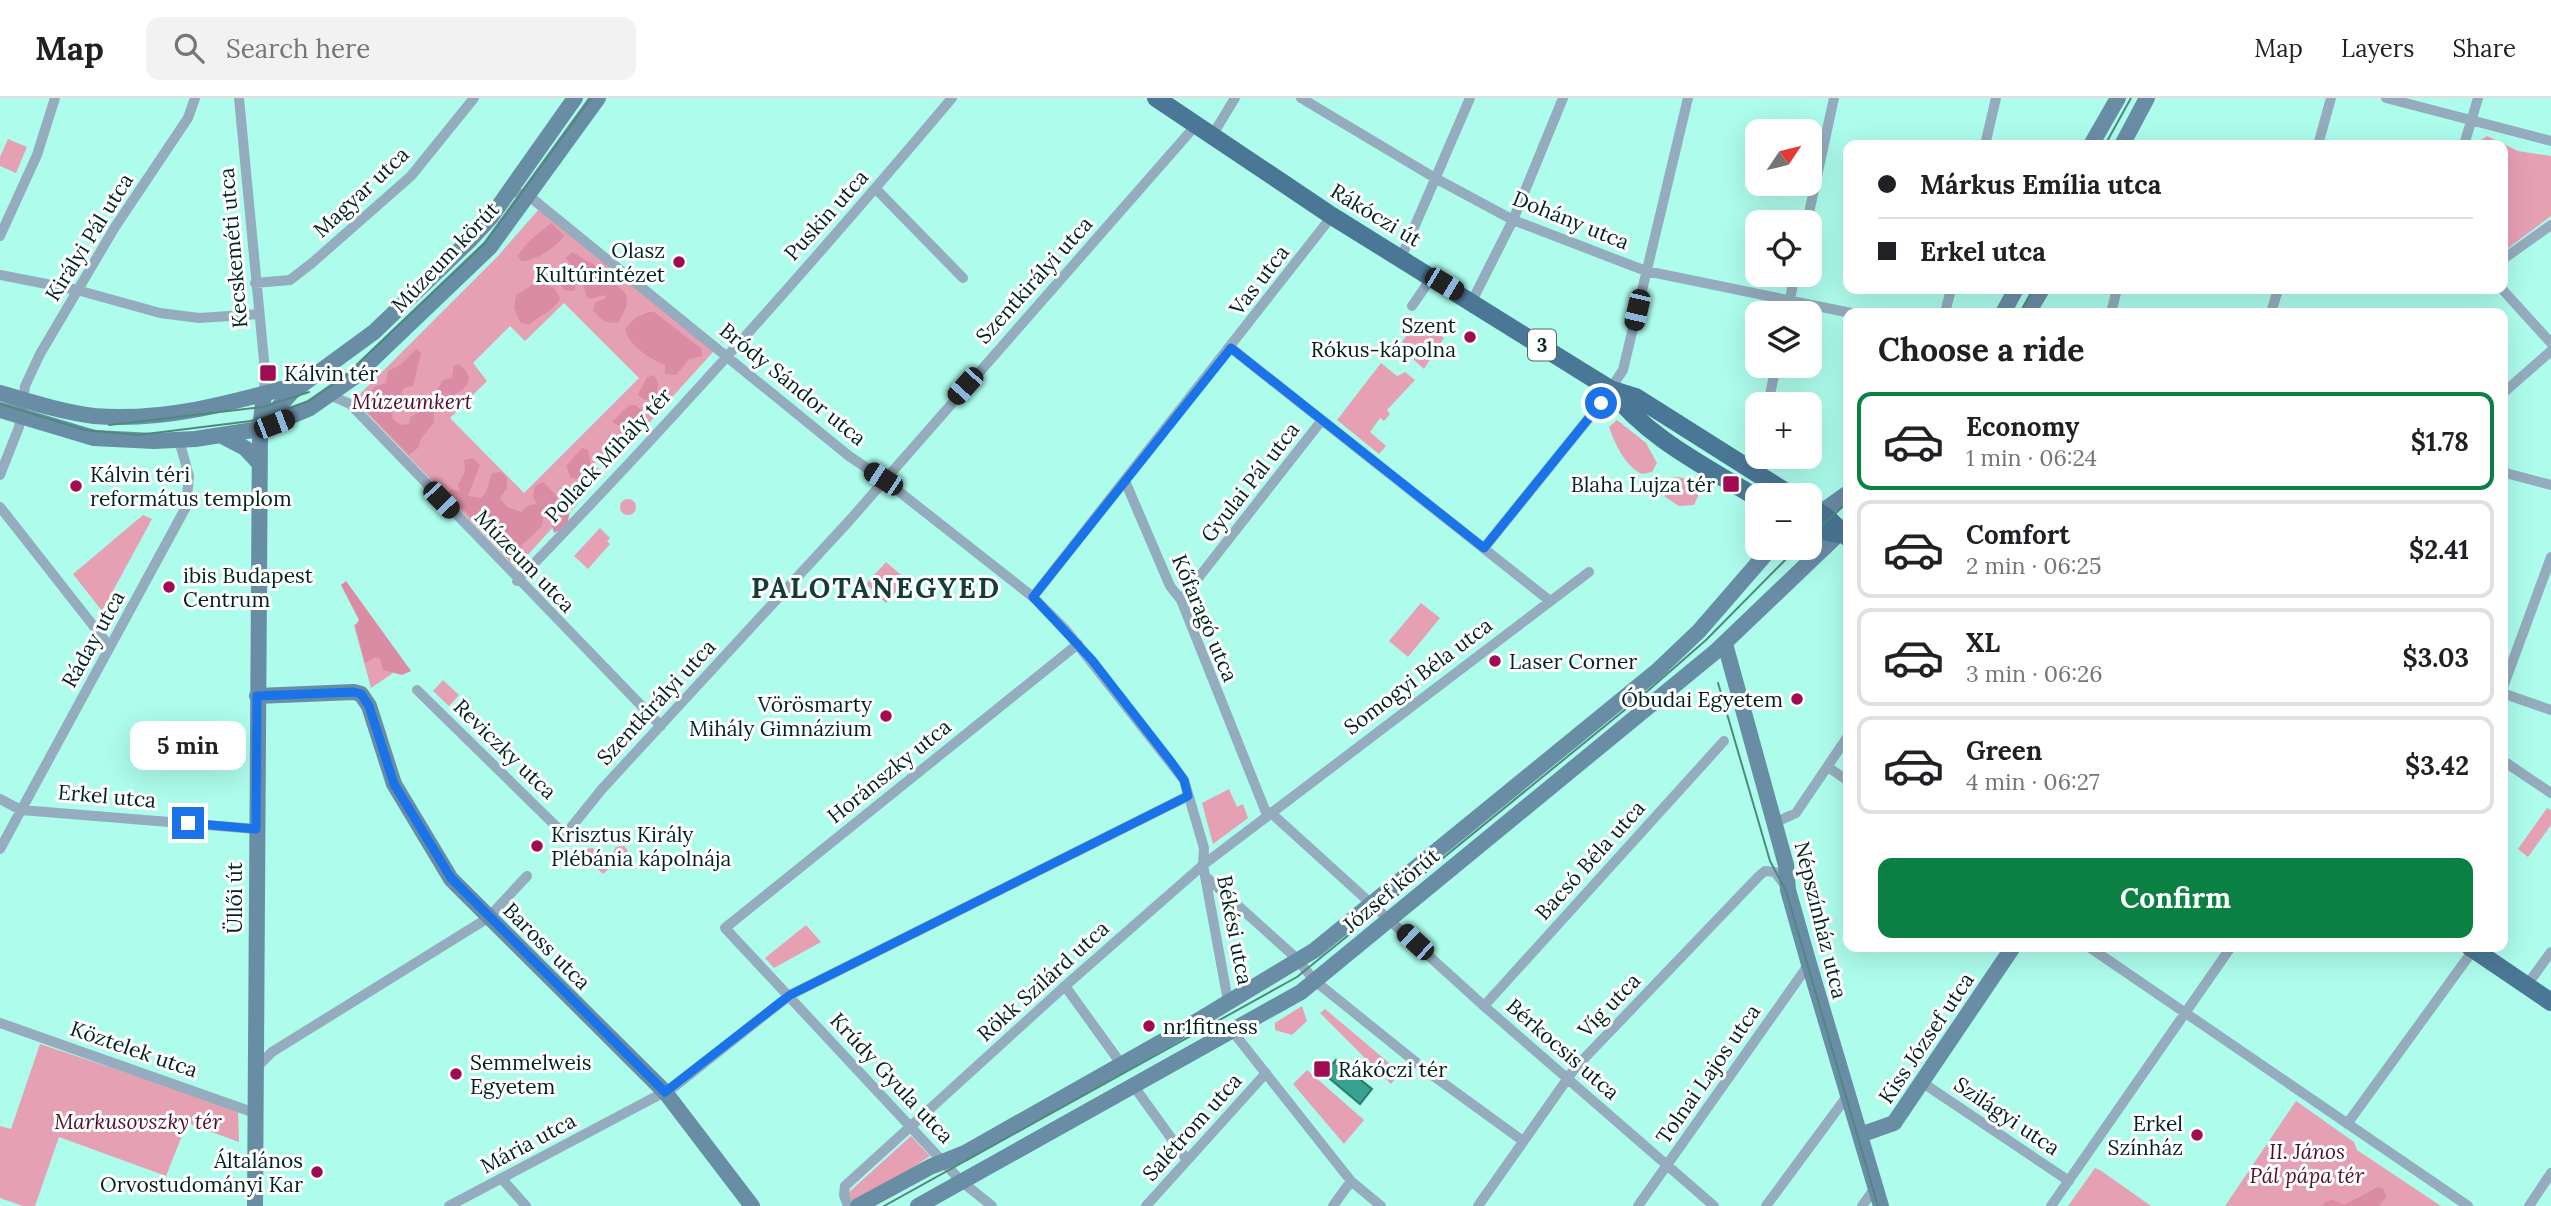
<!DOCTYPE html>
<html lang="en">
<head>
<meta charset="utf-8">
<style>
  :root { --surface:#fff; --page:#f2f2f2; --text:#202124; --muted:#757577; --line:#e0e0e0; --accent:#0b8043 }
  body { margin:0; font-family:Lora,serif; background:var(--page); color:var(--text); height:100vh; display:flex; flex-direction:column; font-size:26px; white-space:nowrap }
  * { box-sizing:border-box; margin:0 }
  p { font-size:23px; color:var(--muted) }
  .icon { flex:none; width:38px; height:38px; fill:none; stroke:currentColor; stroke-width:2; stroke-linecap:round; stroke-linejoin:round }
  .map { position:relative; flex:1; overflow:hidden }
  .sheet { position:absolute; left:1843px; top:210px; width:665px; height:644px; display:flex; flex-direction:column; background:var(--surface); border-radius:14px; box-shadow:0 7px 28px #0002 }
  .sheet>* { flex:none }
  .top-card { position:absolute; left:1843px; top:42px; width:665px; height:154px; border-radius:14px; box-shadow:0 7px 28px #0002; display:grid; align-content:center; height:154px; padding:0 35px; background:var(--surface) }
  .needle { width:46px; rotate:55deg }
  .tools { position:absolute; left:1745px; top:21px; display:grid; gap:14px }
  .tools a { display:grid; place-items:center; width:77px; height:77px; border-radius:14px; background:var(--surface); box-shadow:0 7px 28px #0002; font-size:35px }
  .end { position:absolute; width:32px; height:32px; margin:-16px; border:9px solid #1a73e8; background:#fff; box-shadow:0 0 0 4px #fff }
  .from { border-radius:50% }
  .bubble { position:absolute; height:49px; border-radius:14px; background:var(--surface); box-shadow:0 7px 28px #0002; font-size:23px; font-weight:700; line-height:49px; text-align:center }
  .car { position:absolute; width:21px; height:42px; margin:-21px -10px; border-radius:9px; box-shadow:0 0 5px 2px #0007; background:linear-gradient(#222 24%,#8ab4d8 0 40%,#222 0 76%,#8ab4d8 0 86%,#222 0) }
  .top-card b { display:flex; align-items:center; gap:24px; height:66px; font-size:26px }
  .top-card b+b { border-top:2px solid var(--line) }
  .top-card i { width:18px; height:18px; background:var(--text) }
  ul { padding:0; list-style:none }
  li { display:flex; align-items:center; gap:21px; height:98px; margin:0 14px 10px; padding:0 21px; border:4px solid var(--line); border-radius:14px }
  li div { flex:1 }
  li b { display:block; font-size:26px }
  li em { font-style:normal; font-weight:700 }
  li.active { border-color:var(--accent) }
  li>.icon { width:63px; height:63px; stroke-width:1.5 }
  h2 { padding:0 35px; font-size:32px; line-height:84px }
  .button { display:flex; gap:14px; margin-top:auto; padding:14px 35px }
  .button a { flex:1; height:80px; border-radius:14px; background:var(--accent); color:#fff; font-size:28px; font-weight:700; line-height:80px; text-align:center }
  header { display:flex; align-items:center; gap:42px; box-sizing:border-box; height:98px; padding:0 35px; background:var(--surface); border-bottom:2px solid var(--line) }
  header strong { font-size:33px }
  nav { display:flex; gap:38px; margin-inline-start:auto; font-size:24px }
  .search { width:490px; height:63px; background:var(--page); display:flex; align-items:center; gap:18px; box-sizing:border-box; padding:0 24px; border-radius:14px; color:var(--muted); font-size:26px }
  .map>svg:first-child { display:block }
  .green { fill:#e6a0b4; fill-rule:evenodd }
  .forest { fill:#d98ca3 }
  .water { fill:#39a190; stroke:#287c6e; stroke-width:2 }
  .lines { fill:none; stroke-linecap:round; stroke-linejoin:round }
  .street { stroke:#94acbd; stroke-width:10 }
  .secondary { stroke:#6a8da6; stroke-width:16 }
  .primary { stroke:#4b7796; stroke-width:18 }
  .tram { stroke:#51887e; stroke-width:2 }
  .route { stroke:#1a73e8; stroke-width:9 }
  .poi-dot { fill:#a00c54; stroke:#fff; stroke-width:2.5 }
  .labels { text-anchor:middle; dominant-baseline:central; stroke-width:6; stroke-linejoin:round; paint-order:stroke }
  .shield { fill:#fff; stroke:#4e6662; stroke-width:2 }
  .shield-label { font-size:19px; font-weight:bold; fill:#02241f }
  .street-label { font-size:21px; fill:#02241f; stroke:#fff }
  .poi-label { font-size:21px; fill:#02241f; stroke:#fff; text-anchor:start }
  .park-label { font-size:21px; font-style:italic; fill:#510d2a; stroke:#fff }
  .district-label { font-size:28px; font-weight:bold; letter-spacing:2px; fill:#133d36; stroke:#fff }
</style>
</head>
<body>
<header>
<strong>Map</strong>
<div class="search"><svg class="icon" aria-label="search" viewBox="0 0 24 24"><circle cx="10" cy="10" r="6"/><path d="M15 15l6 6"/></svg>Search here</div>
<nav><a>Map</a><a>Layers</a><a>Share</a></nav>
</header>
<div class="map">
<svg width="2551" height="1108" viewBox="0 0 2551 1108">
  <rect width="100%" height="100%" fill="#adfcec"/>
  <path class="green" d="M2487,38L2518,53L2551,58V118L2503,154L2502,47H2473Z
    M8,41L27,49L16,75L0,68V59Z
    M539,111L714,253L626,350L617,342L594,366L602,375L516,470L354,302L498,158ZM564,205L639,280L524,395L450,320L487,283L473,265L510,228L525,243Z
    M1418,221L1430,233L1433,232L1444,240L1424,271L1414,262V254L1402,244Z
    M1381,265L1397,278L1405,274L1415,282L1387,312L1390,316L1384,323L1380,320L1370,334L1386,348L1379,356L1337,322Z
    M1617,322L1646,345L1657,365L1652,374L1642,376C1625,368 1615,346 1609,329Z
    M1675,379C1687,379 1696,386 1698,398L1694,407L1679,408L1665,399L1664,386Z
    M620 409a8 8 0 1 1 16 0a8 8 0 1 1-16 0Z
    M143,417L152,421L102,513L73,476Z
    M600,430L610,440L607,443L610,446L588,471L574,458Z
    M886,464L907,482L886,505L866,486Z
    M1421,505L1440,520L1408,559L1389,543Z
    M356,526L393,575L371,590L354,527Z
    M443,582L459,597L449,608L433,593Z
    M1229,691L1237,709L1243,706L1248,720L1213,746L1202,705Z
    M2547,710L2551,712V727L2528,759L2518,751Z
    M624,748L628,753L603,776L581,755L585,751L593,750L596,756L605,761L611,758L616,749Z
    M806,827L821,844L774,870L765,860Z
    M1302,908L1307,923L1292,937L1275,932V925Z
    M1325,911L1400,974L1391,986L1320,915Z
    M40,946L238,1012L239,1044L187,1025L166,1078L59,1039L35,1108H23L0,1100V1028L11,1031Z
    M1307,972L1364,1022L1344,1046L1293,986Z
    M2296,1003L2354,1044L2357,1052L2441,1108H2225Z
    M911,1038L930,1058L854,1108L848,1095Z
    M2095,1070L2100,1072L2151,1108H2068Z"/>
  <path class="forest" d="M551,125L564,137C559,148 534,164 521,163L518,158C525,145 540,134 551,125Z
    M572,154L593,166L626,196L627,207L619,224C607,227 600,221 593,212L595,205L606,200L604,197L591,201L587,199L582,183L574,185L576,191L573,193L564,192L560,186L565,176L573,171L566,160Z
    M546,186L554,190L560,200C555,213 539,217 529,227L520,224L514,210L516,197L532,187Z
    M648,214H654L702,251V258L689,261L676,277L665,276V267C650,261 628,247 625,231L635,220Z
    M416,251L421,255L413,288L404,290L399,303L391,313L393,321L401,327L409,326L410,319L418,315C425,302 437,295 443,282L452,280L454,267L459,266C487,289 447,298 434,308V324L421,341L418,350L409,357L358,304L376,288L386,285L388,273L400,267Z
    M654,277L658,284L657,299L645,302L638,297L647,279Z
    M629,307H635L645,315L643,328L634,331L629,324L619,328L612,324Z
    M582,350L588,352L591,367L578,381L571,380L566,368Z
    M473,360L480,367L468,398L481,400L486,394L492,375L501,374L507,380V390L500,400L507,409L521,414L529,407L537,406L533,398L535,388L543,384L560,401L561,407L576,403L577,407L570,413L567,428L554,435L549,417L544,414L542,428L521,448L523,453L519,460H510L501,445L489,440L482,425L475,424L448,395L451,391L460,393L458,387L465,373L464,362Z
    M346,483L411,573L402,577L383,572L380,561L376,559L365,565L355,528L359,522L341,487Z
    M2378,1089L2384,1091L2386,1099L2379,1108H2323L2325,1104L2333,1102L2344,1107Z"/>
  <path class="water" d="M1336,962L1372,991L1360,1006L1324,976Z"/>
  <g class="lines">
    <path class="street" d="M239,0L265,273L264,297
      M1301,0L1435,80L1513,122L1646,173L1851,215
      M2386,0L2551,43
      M1212,38L1235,0
      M1985,47L1996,0
      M2318,47L2331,0
      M2464,47L2478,0
      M876,91L963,180
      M510,93L529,98L849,358L883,381L1033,499L1066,532L1184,682L1204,750L1203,767L1228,903
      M1807,124L1834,0
      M0,138L37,57L55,0
      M1401,160L1470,0
      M2502,162L2551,127
      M0,177L77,192L160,215L199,220L259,216
      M255,185L290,182L312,165L411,78L474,0
      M2502,191L2551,245
      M1472,203L1513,122L1563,0
      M1412,208L1432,179
      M1787,215L1795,177
      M1945,215L1951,191
      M2111,215L2117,191
      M2271,215L2278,191
      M1231,250L1550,503
      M2502,296L2551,253
      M332,298L350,306L661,628
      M1768,306L1776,268
      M2502,374L2551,387
      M0,377L19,329L25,288L40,256L115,129L188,20L195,0
      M1125,383L1170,488L1181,502L1267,717
      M0,409L110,549
      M1484,450L1601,305L1623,272L1688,0
      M517,483C668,328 813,165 952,0
      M1033,499L1332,118
      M1181,502L1322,322
      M417,592L565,737L602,691L849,423L1196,27
      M2502,592L2551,459
      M2502,595L2551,612
      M2502,662L2551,695
      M1828,669L1848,683
      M0,701L21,712L256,731
      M1270,714L1484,908L1714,1108
      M1774,725L1796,715L1848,638
      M0,751L186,409L189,378L179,342
      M1205,778L1295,859L1315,883L1428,974L1523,1043
      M2089,849L2468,1108
      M2527,887L2551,854
      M1065,888L1122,967
      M1484,908L1724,643
      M0,925L255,1015
      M1233,934L1351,1083L1381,1108
      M255,971L272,954L488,820L527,778
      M1923,985L2069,1083
      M1133,987L1187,1062
      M2347,1026L2474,851
      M502,1081L526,1108
      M449,1108L674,989L790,897L1188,698
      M848,1108L844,1097L845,1088L1065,888L1203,767L1589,474
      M992,1108L961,1083L725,830L1078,546
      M1146,1108L1266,975
      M1333,1108L1351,1083
      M1478,1108L1575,970L1759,778L1765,773L1775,774L1787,790
      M1638,1108L1809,866
      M1766,1108L1848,997
      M1862,1108L1875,1090
      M2051,1108L2231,849
      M2529,1108L2551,1075"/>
    <path class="secondary" d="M2091,47L2118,0
      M2122,47L2147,0
      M2003,215L2016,191
      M2028,215L2042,191
      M0,295C31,304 62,314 94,318C162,324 232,305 296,287
      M0,312L94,340L154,343L195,341L260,331L310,310L353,280L490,149L598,0
      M261,329L292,294L374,234L470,142L491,119L575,0
      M222,338L245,350L260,366
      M1810,422L1848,395
      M1725,546L1786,767L1788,792L1809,866L1881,1108
      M257,598L354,594L361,596L369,608L394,686L451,781L665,994L752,1108
      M1860,1037L1894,1025L2013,849
      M255,1108L260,331L264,297
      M858,1108L930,1069L965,1055L1179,934L1315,852L1657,573L1699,533L1771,450
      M918,1108L1301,894L1715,554L1848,427"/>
    <path class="primary" d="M1156,0L1332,118L1610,291L1636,299L1791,397
      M1610,291C1647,340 1707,369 1757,400
      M1810,408L1829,421L1848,440
      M1810,431L1840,436
      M2470,849L2551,904"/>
    <path class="tram" d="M2105,47L2131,0
      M2020,215L2033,191
      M0,306L85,332L138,337L251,323L309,303L344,279L485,145L591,0
      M109,327L263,309L309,294
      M1810,438L1848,404
      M1718,585L1770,763L1786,793L1878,1108
      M884,1108L1297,879L1643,597L1706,542L1797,450"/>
  </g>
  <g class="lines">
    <path class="route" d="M188,725L256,731L257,598L354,594L361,596L369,608L394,686L451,780L665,994L790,897L1188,698L1184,682L1172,665L1092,562L1033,499L1231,250L1484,450L1601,305"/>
  </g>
  <g class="poi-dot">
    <circle cx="679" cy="164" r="7"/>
    <circle cx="1470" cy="239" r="7"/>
    <rect x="259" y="266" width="18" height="18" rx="3.5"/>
    <rect x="1722" y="377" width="18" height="18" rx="3.5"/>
    <circle cx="76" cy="388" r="7"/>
    <circle cx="169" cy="489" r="7"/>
    <circle cx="1495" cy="563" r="7"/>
    <circle cx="1797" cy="601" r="7"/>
    <circle cx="886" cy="618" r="7"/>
    <circle cx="537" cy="748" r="7"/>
    <circle cx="1149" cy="928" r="7"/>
    <rect x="1313" y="962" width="18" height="18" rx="3.5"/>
    <circle cx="456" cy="976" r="7"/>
    <circle cx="2197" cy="1037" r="7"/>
    <circle cx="317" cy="1074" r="7"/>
  </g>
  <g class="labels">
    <rect class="shield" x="1528" y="231.5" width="28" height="31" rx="5"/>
    <g class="shield-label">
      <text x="1542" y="247">3</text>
    </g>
    <g class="street-label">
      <text transform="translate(361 94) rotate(-43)">Magyar utca</text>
      <text transform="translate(826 117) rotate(-48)">Puskin utca</text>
      <text transform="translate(1376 117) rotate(31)">Rákóczi út</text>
      <text transform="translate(1571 122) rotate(22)">Dohány utca</text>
      <text transform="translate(89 139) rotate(-58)">Királyi Pál utca</text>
      <text transform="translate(233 150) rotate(-95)">Kecskeméti utca</text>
      <text transform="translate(445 159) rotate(-46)">Múzeum körút</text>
      <text transform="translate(1034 182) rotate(-48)">Szentkirályi utca</text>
      <text transform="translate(1259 182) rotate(-52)">Vas utca</text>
      <text transform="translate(793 286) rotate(39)">Bródy Sándor utca</text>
      <text transform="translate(608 357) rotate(-47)">Pollack Mihály tér</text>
      <text transform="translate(1250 384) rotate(-52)">Gyulai Pál utca</text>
      <text transform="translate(525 463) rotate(46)">Múzeum utca</text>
      <text transform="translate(1205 520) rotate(67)">Kőfaragó utca</text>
      <text transform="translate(93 541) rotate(-61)">Ráday utca</text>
      <text transform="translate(1418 578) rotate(-37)">Somogyi Béla utca</text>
      <text transform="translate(656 604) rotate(-47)">Szentkirályi utca</text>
      <text transform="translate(505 651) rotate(44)">Reviczky utca</text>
      <text transform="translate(889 673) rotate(-39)">Horánszky utca</text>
      <text transform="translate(107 698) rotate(5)">Erkel utca</text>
      <text transform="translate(1590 762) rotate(-48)">Bacsó Béla utca</text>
      <text transform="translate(1391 792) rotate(-40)">József körút</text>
      <text transform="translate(234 800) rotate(-90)">Üllői út</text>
      <text transform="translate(1821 822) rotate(76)">Népszínház utca</text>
      <text transform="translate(1235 832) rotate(79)">Békési utca</text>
      <text transform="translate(547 848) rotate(45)">Baross utca</text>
      <text transform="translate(1043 883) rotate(-42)">Rökk Szilárd utca</text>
      <text transform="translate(1609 907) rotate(-46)">Víg utca</text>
      <text transform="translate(1926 940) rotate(-56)">Kiss József utca</text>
      <text transform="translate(134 951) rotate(19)">Köztelek utca</text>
      <text transform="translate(1563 951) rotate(41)">Bérkocsis utca</text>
      <text transform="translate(1708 976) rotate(-55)">Tolnai Lajos utca</text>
      <text transform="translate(892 980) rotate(47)">Krúdy Gyula utca</text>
      <text transform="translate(2007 1018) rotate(34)">Szilágyi utca</text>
      <text transform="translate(1192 1029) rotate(-48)">Salétrom utca</text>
      <text transform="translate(528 1045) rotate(-28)">Mária utca</text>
    </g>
    <g class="poi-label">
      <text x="665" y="152" text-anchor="end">Olasz<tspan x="665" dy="24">Kultúrintézet</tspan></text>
      <text x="1456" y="227" text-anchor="end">Szent<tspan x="1456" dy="24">Rókus-kápolna</tspan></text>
      <text x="284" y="275">Kálvin tér</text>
      <text x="90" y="376">Kálvin téri<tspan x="90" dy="24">református templom</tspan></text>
      <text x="1715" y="386" text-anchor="end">Blaha Lujza tér</text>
      <text x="183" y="477">ibis Budapest<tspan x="183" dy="24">Centrum</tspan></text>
      <text x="1509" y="563">Laser Corner</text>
      <text x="1783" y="601" text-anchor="end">Óbudai Egyetem</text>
      <text x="872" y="606" text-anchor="end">Vörösmarty<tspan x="872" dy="24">Mihály Gimnázium</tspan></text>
      <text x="551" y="736">Krisztus Király<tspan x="551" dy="24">Plébánia kápolnája</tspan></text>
      <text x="1163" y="928">nr1fitness</text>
      <text x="470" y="964">Semmelweis<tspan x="470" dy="24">Egyetem</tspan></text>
      <text x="1338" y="971">Rákóczi tér</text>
      <text x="2183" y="1025" text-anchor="end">Erkel<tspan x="2183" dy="24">Színház</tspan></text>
      <text x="303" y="1062" text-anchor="end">Általános<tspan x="303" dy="24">Orvostudományi Kar</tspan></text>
    </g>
    <g class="park-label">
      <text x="412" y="303">Múzeumkert</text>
      <text x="138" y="1023">Markusovszky tér</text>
      <text x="2307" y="1053">II. János<tspan x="2307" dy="24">Pál pápa tér</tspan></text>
    </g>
    <g class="district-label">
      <text x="876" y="490">PALOTANEGYED</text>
    </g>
  </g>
</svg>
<div class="tools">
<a><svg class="needle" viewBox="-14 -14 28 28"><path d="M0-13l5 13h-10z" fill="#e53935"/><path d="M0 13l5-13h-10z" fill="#757577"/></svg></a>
<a><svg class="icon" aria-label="locate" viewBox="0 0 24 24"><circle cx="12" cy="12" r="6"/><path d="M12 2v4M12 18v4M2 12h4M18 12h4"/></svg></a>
<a><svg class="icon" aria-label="layers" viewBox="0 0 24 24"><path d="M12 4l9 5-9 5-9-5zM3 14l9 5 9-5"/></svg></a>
<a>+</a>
<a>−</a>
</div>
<i class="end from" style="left:1601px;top:305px"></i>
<i class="end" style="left:188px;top:725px"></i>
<div class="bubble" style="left:130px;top:623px;width:116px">5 min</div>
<i class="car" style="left:1444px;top:186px;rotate:121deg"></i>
<i class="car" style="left:1637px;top:212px;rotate:193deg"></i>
<i class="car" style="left:965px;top:288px;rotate:222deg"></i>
<i class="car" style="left:274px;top:326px;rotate:69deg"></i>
<i class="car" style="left:883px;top:381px;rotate:303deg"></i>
<i class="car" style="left:441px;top:402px;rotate:136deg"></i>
<i class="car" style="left:1415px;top:844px;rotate:313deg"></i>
<div class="top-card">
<b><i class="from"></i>Márkus Emília utca</b>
<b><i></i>Erkel utca</b>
</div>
<section class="sheet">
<h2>Choose a ride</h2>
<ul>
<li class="active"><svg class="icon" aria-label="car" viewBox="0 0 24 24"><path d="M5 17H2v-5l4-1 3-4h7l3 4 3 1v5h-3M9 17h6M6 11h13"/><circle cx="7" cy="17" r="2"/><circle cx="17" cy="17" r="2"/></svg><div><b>Economy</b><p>1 min · 06:24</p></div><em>$1.78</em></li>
<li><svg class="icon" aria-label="car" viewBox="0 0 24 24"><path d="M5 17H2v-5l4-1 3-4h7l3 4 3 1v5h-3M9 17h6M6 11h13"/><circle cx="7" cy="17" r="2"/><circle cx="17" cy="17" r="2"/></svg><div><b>Comfort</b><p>2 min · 06:25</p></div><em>$2.41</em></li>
<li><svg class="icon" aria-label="car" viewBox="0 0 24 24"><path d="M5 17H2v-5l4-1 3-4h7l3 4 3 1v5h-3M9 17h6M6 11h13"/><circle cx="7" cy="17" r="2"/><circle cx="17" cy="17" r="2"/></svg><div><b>XL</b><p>3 min · 06:26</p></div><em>$3.03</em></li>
<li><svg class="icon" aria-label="car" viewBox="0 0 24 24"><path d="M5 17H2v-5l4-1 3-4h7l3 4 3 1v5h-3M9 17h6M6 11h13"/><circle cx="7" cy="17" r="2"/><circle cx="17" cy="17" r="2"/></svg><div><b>Green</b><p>4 min · 06:27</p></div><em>$3.42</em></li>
</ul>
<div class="button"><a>Confirm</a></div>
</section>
</div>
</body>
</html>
